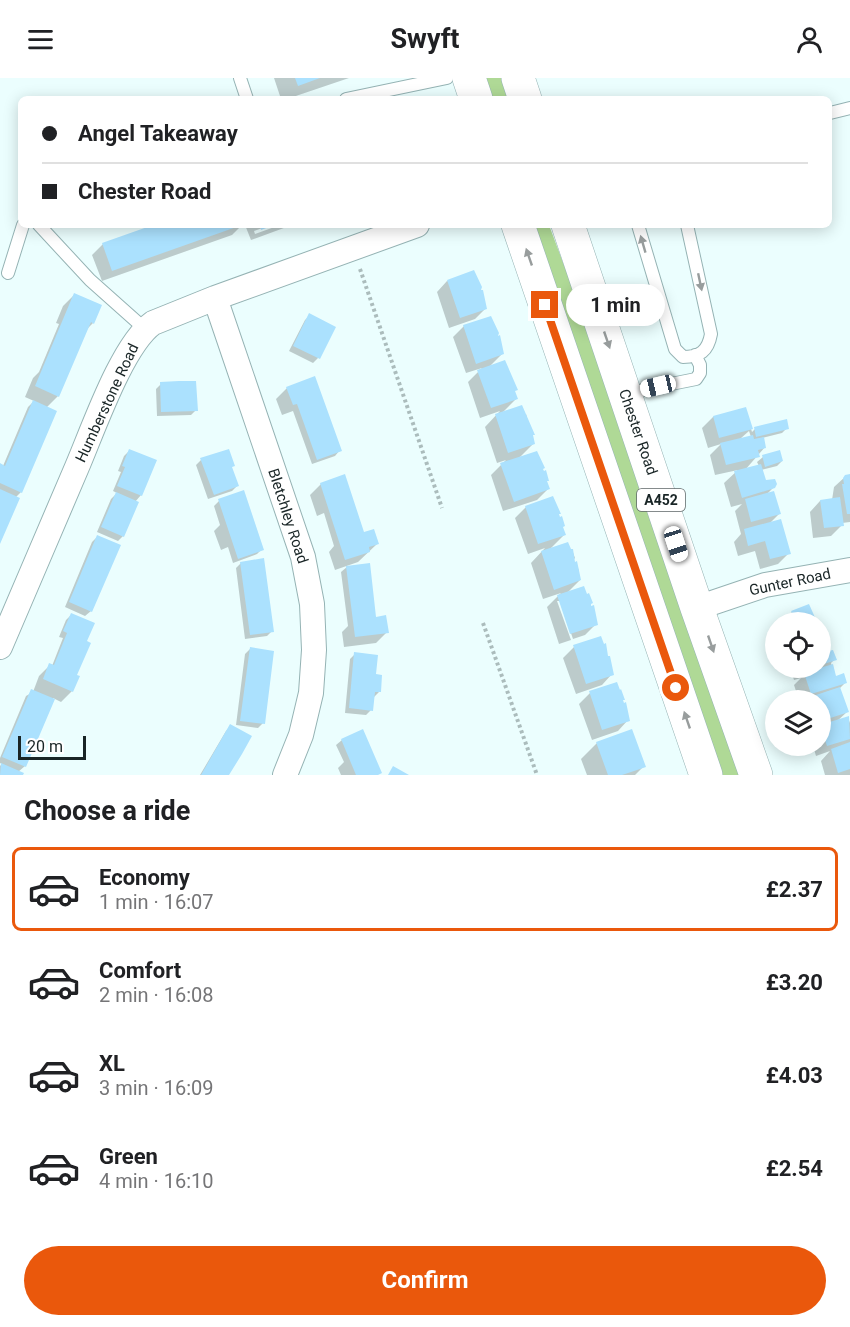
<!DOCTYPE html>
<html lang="en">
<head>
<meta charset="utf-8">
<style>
  :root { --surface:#fff; --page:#f2f2f2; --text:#202124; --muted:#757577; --line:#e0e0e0; --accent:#ea580c }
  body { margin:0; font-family:Roboto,sans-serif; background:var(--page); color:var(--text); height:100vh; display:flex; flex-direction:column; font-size:22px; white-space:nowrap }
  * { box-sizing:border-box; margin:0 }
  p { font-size:20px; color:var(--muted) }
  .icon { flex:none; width:33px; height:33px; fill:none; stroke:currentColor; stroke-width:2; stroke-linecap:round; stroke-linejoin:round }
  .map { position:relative; height:697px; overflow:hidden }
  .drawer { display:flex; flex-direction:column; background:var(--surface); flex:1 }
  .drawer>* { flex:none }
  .guide { position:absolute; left:18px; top:18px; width:814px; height:132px; border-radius:9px; box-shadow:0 3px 15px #0003; display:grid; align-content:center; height:132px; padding:0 24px; background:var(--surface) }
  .controls { position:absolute; left:765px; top:534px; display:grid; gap:12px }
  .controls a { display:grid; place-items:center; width:66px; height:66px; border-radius:50%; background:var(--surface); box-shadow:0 3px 15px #0003; font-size:30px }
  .scale { position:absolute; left:18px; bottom:15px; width:68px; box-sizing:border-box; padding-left:6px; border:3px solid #192526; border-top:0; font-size:16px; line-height:21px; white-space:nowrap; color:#192526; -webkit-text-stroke:4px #fff; paint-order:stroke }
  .end { position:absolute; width:27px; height:27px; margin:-14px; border:8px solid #ea580c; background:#fff; box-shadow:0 0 0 3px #fff }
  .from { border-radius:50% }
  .bubble { position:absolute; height:42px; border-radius:21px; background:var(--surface); box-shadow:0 3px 15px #0003; font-size:20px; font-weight:700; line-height:42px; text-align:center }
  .car { position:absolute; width:18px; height:36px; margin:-18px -9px; border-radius:8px; box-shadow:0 0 4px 2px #0007; background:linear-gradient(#fff 24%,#345 0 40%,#fff 0 76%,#345 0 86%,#fff 0) }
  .guide b { display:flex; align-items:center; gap:21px; height:57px; font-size:22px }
  .guide b+b { border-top:2px solid var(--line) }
  .guide i { width:15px; height:15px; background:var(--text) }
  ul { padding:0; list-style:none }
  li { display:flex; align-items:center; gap:18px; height:84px; margin:0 12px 9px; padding:0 12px; border:3px solid transparent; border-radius:9px }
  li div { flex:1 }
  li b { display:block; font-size:22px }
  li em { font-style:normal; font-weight:700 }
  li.selected { border-color:var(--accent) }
  li>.icon { width:54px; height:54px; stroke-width:1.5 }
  h2 { padding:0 24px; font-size:27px; line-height:72px }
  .primary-button { display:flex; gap:12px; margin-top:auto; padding:12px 24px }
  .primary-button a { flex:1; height:69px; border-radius:36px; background:var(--accent); color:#fff; font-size:24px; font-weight:700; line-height:69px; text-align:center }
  header { display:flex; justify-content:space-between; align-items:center; height:78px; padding:0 24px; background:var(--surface); font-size:27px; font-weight:700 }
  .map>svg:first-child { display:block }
  .green { fill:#afd996 }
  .shadow { fill:#0003; fill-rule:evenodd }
  .building { fill:#abe1fe }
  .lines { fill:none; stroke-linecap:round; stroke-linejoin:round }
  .service-casing { stroke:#95b3b4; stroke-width:14 }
  .minor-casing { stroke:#95b3b4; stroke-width:26 }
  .trunk-casing { stroke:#95b3b4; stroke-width:34 }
  .path { stroke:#abbcbc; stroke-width:4; stroke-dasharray:3 3; stroke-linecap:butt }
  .service { stroke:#fff; stroke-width:12 }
  .minor { stroke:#fff; stroke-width:24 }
  .trunk { stroke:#fff; stroke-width:33 }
  .oneway { fill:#989d9d }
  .route { stroke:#ea580c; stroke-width:8 }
  .labels { text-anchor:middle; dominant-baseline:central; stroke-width:4.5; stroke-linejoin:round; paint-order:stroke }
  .shield { fill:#fff; stroke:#5e6667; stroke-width:1.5 }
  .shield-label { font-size:14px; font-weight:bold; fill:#192526 }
  .street-label { font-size:15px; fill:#192526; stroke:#fff }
</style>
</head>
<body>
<header><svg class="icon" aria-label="menu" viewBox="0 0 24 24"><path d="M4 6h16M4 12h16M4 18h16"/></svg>Swyft<svg class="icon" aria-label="person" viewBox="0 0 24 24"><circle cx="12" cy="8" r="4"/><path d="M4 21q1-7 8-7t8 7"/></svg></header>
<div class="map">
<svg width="850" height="697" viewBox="0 0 850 697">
  <rect width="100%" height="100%" fill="#ebfefe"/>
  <path class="green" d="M479,0H501L508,21H486Z
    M528,147H549L602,289L740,697H715Z"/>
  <path class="shadow" d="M274,0H349L287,21H281Z
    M158,147H242L232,157L102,203L92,177L103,166Z
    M245,147H271L254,153L255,156L280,147H292L251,162Z
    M447,203L479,211L486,230L475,241L449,250L437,214Z
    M74,217L93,245L86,252L58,318L46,330L21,414L15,420L0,462V387L3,388L28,329L34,323L25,319L33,300L39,294L59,246L56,245L63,228Z
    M310,237L334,250L318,280L313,285L289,273L305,242Z
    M464,248L496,256L502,276L488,290L514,314L516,321L501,336H526L534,365L519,380L541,391L548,411L537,422L503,433L491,397L506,382L497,385L485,349L500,333L480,340L468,304L482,290L466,295L453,259Z
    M161,306L196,332L191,337L157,338L156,311Z
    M287,310L340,372L335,378L312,386L293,333L282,337L276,321Z
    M745,331L752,354L755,351L787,350L782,355L762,360L765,369L745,392L759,388L757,384L763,379L782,383L777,388L761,392L765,404L774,409L766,417L779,436L769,446L789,475L778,486L760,491L755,473L738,478L734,464L741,456L735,433L742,426L731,429L724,405L738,392L715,397L710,377L721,366L708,370L702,350L713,339ZM749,353L751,359L740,361Z
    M129,373L141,417L135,424L123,458L118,463L97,454L111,421L117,415L113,413L121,394L118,393L124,378Z
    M201,382L231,390L237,408L232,413L208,421L196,387Z
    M850,397V444L842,445V447L831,458L813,460L810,434L820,423L832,422L834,409L846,398Z
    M321,406L362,453L377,466L358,484L335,492L329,474L334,468L324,435L317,438L310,417Z
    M219,423L262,471L257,476L233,485L228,469L221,472L214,453L220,447L214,428Z
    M526,429L558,437L564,457L550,471L572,472L575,480L573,482L574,486L576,485L579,493L577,495L580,502L566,516L588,528L596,546L585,557L573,561L560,523H557L571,562L559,566L547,529L561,515L543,521L531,485L545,470L528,476L515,440Z
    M98,458L91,533L85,538L65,529L92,464Z
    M241,485L272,553L267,558L245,561L236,490Z
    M348,488L375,538L387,554L376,565L344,569L342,554L348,548L341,494Z
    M809,528L815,544H782L792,534Z
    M71,537L75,598L72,613L61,624L53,620L25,688L18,694L22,697H0V688L2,686L0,685V680L26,618L33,614L39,598L50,587L52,588L63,560L59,559L66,542Z
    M776,558V576H775L770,564Z
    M820,561L827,575L835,581L831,585L835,600L845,605L839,611L847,634L836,644L848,640L850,645V697H825L821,683L830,673L816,678L813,668H820V622H799L794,607L801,600L794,602L790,590H820Z
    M574,569L612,596L602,607L576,616L563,580Z
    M250,571L263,645L258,650L236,647L245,576Z
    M355,576L375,597L379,614L374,619L371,632L366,637L345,635L350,581Z
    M590,615L622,623L628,642L618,653L592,662L579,626Z
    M231,648L228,697H200L226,653Z
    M342,662L378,697H341L338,690L344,684L336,667Z
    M597,665L644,688L635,697H587L581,681Z"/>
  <path class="building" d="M295,0H320L298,8Z
    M153,147H242L112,193L102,165Z
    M260,147H274L261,152Z
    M474,192L482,209L481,212H483L487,231L460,240L447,202Z
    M74,215L102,227L94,246L91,244L59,319L35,308Z
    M309,235L336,249L320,281L293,268Z
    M491,238L499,255L498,258L500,257L504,276L476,286L463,247Z
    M505,282L518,312L515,313L518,321L491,330L477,292Z
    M315,298L342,373L317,382L297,326L293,327L286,309Z
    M179,303H196L198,333L161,334L160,304Z
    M33,322L57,333L22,415L0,405V385L5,388Z
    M522,327L535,357H533L535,366L508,375L495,336Z
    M746,329L753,351L719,360L713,338Z
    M787,341L789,351L756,359L754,349Z
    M753,357L754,361L764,359L766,370L758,372L760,379L726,387L720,365Z
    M129,371L157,382L142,418L117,408L125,389L122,388Z
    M229,371L235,388L232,389L239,408L214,417L200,380Z
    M780,372L783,383L765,389L762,377Z
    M537,373L545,390L543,391L544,393L546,392L549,403H547L550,411L514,424L500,385Z
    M761,386L766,402L775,401L777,406L775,410L742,420L734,393Z
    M345,396L364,454L374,451L379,466L369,469L370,474L345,482L320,405Z
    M850,396V436H847L842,406H844L843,400L845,397Z
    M0,411L20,420L0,466Z
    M244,412L264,472L238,481L218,421Z
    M774,413L781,436L751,444L745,421Z
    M116,414L139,424L124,459L101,449Z
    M553,418L561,436H559L560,439L562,438L565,448L563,449L566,457L538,466L525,428Z
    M840,419L844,448L824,450L820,422Z
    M781,441L791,476L770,481L765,463L748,468L744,451Z
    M97,457L121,467L92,534L69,524Z
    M568,464L571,471H573L575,484L577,483L581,502L554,512L541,473Z
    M264,480L274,554L250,557L240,484Z
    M370,485L376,539L386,537L389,555L355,559L346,488Z
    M584,508L587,516L589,515L593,525L591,526V528L594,527L598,547L570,556L557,517Z
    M809,526L817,544H796L791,533Z
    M71,535L95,545L87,563L91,565L77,597L80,598L73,614L43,601L49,585L54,587L67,555L63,553Z
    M601,558L604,566L606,565L608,578H610L614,597L586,606L573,567Z
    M820,559H823L828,573L833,572L837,582L820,587Z
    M250,569L274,573L265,646L240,643Z
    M354,574L378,577L376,596L382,597L381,614H375L373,633L349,630Z
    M833,586L836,598L844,595L847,605L811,616L804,595Z
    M617,604L620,612L621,611L625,622H623L624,625L626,624L630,643L602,652L589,613Z
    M840,609L849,634L821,643L820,622H815L813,618Z
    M31,611L55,621L26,689L2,679Z
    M849,638L850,661L827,668L820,647Z
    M230,646L252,658L242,676L229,697H201Z
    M363,651L382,695L378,697H356L341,661Z
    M632,651L646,689L622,697H608L596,664Z
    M850,664V691L838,695L831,671Z
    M1,685L24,695L23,697H0Z
    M393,688L409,697H388Z"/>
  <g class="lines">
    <g class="service-casing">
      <path id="service" d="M240,0L247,21
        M346,21L447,0
        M830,35L850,30
        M39,147L90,202L145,251
        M638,147L675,271L683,279C700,279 708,273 711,256L687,147
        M8,195L23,147
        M627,318L646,311L696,301L700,295V287L695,277"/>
    </g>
    <g class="minor-casing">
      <path id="minor" d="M215,220L303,479L312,526L314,572L311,615L301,657L285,697
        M697,530L765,507L850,492
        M0,569C26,509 51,449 77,389C93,352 122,267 153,245L215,220L417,147"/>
    </g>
    <g class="trunk-casing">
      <path id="trunk" d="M469,0L476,21
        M518,0L525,21
        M518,147L706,697
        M568,147L697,530L756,697"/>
    </g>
    <path class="path" d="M360,191L442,430
      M483,545L537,697"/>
    <use href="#service" class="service"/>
    <use href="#minor" class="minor"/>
    <use href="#trunk" class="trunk"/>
  </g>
  <defs><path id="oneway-solid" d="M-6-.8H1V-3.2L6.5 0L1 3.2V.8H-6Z" transform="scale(1.5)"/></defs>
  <g class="oneway">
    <use href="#oneway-solid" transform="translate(643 166) rotate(-106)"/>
    <use href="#oneway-solid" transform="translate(529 179) rotate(-109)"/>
    <use href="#oneway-solid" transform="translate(700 204) rotate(78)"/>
    <use href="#oneway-solid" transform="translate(607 262) rotate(71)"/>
    <use href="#oneway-solid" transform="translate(711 566) rotate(71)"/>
    <use href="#oneway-solid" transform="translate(687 642) rotate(-109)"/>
  </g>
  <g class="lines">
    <path class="route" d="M545,227L676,610"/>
  </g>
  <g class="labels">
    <rect class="shield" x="637" y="411" width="48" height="22" rx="4.5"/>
    <g class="shield-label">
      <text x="661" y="422">A452</text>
    </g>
    <g class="street-label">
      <text transform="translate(107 325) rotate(-65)">Humberstone Road</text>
      <text transform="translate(638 354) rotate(71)">Chester Road</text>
      <text transform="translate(288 438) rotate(72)">Bletchley Road</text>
      <text transform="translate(790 504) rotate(-12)">Gunter Road</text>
    </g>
  </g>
</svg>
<div class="controls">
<a><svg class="icon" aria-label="locate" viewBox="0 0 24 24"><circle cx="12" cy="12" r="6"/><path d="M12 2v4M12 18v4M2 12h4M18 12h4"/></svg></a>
<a><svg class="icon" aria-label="layers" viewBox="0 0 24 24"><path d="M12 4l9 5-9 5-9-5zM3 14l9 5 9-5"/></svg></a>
</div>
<div class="scale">20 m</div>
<i class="end from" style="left:676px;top:610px"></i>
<i class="end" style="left:545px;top:227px"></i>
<div class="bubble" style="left:566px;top:206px;width:99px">1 min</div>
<i class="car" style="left:658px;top:308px;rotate:257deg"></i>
<i class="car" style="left:676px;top:466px;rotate:162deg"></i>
<div class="guide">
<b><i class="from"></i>Angel Takeaway</b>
<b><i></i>Chester Road</b>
</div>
</div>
<section class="drawer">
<h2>Choose a ride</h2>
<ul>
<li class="selected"><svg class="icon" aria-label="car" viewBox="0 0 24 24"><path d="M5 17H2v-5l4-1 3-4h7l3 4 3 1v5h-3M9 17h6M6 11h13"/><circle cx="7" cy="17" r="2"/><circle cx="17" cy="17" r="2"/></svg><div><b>Economy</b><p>1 min · 16:07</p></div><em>£2.37</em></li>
<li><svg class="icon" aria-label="car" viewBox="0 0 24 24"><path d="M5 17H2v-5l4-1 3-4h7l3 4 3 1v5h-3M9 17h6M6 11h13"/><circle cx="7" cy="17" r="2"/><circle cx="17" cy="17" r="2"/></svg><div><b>Comfort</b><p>2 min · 16:08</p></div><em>£3.20</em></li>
<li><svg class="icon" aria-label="car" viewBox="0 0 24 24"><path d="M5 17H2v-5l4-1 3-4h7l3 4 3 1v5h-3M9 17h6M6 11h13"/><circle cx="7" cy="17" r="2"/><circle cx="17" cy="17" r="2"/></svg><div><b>XL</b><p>3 min · 16:09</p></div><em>£4.03</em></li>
<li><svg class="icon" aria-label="car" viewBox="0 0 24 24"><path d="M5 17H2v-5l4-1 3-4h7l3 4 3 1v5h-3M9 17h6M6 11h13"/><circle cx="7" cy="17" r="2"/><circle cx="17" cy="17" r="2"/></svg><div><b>Green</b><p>4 min · 16:10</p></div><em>£2.54</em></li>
</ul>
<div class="primary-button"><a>Confirm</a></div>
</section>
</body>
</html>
